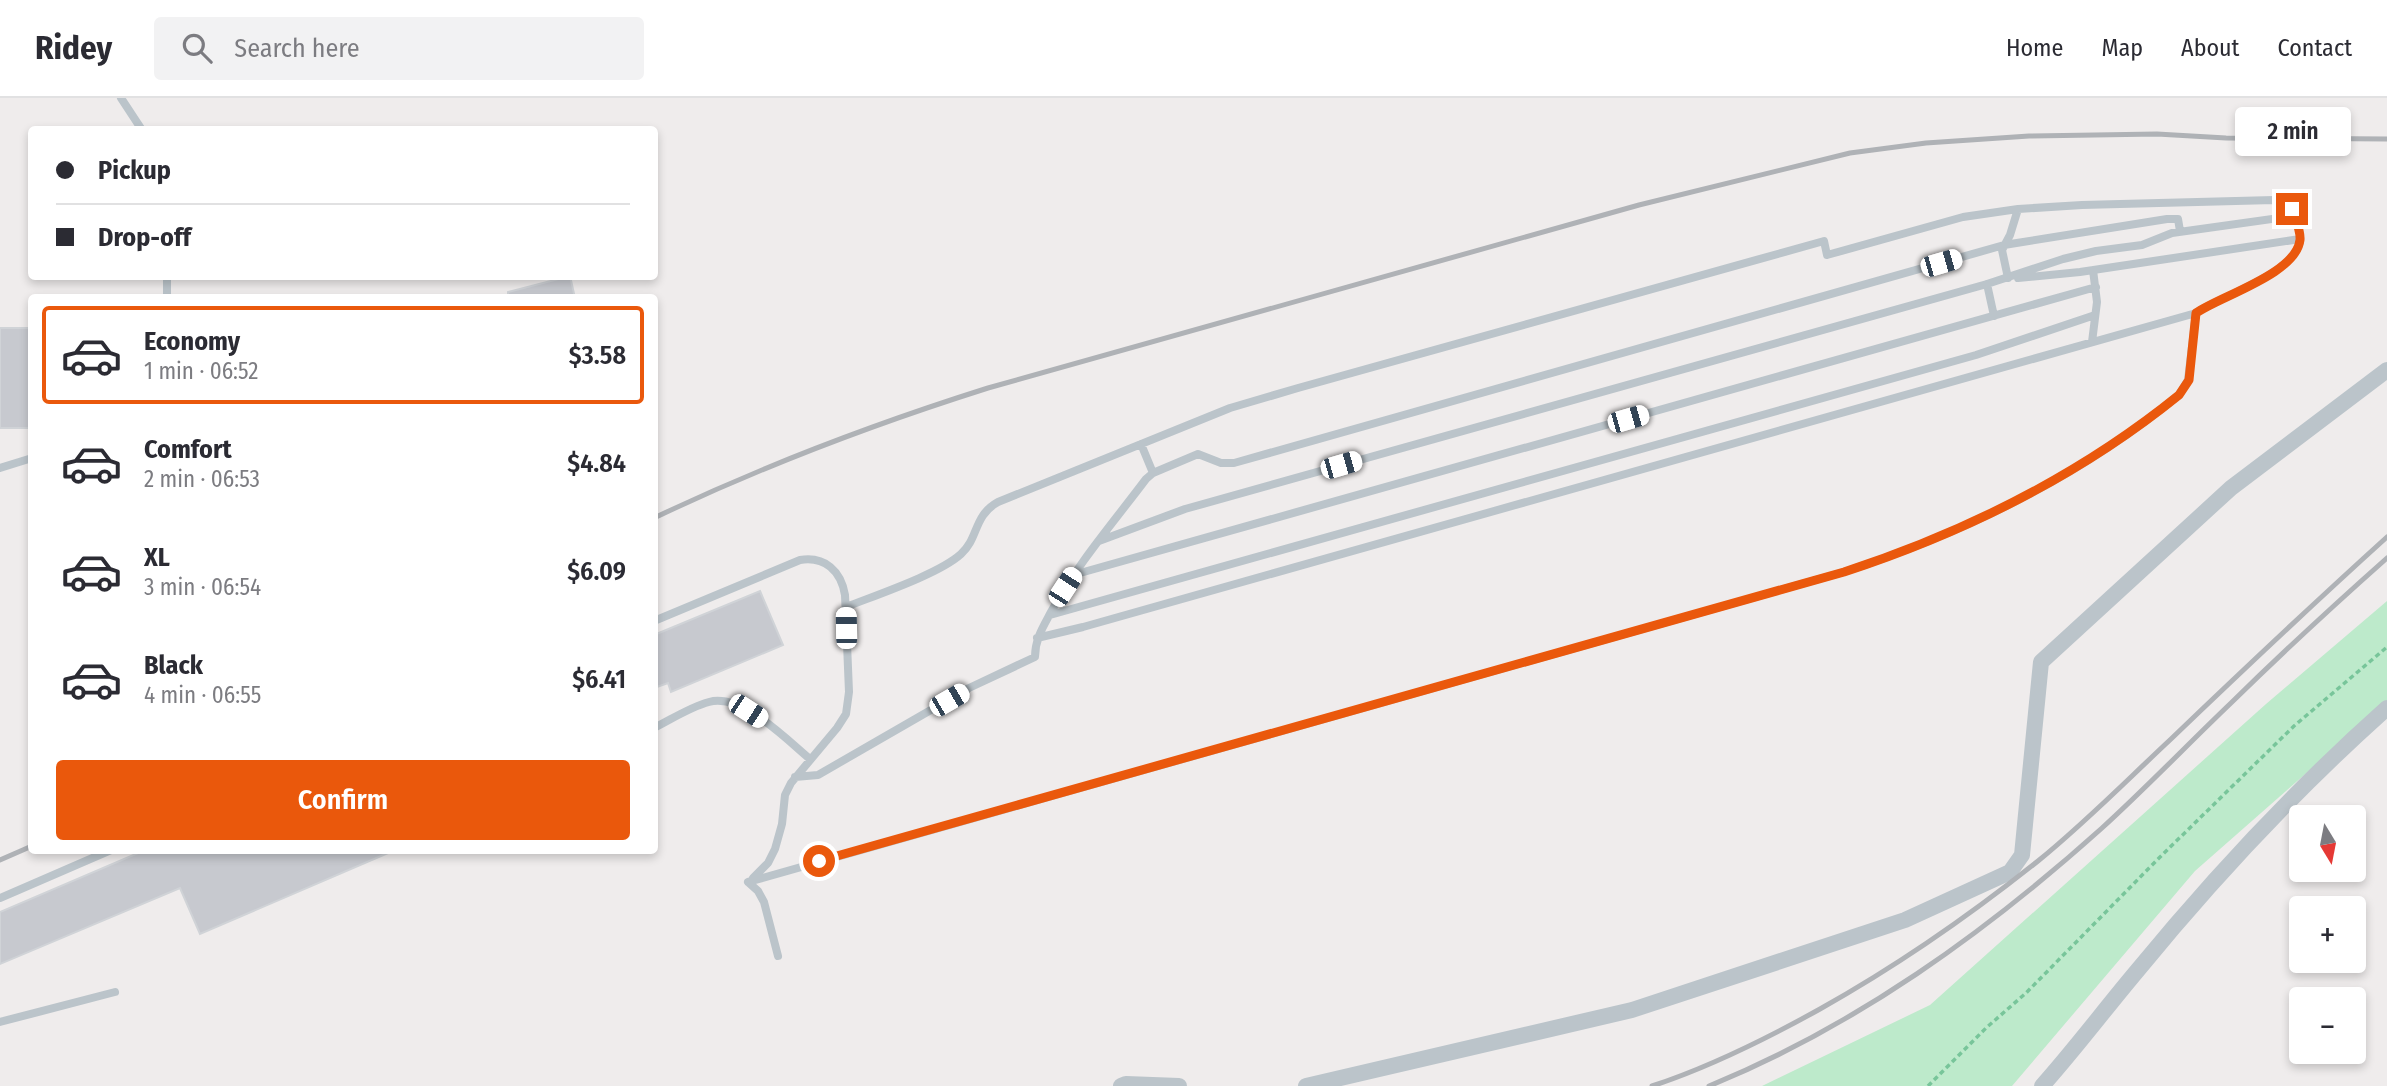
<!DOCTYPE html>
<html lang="en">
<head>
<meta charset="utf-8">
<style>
  :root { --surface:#fff; --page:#f2f2f3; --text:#2b2b33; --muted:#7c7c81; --line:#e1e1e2; --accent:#ea580c }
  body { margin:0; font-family:"Fira Sans Condensed",sans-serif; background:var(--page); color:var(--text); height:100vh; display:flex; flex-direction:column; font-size:26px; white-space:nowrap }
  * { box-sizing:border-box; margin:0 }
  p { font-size:23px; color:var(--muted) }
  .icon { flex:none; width:38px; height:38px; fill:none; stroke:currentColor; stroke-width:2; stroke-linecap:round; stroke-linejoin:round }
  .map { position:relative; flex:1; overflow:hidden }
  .details { position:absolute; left:28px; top:196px; width:630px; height:560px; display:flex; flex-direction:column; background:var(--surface); border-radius:7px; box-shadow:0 4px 10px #0003 }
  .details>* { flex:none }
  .banner { position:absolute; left:28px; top:28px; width:630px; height:154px; border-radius:7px; box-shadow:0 4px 10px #0003; display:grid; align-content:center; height:154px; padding:0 28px; background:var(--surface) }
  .needle { width:46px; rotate:170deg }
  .controls { position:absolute; left:2289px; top:707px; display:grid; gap:14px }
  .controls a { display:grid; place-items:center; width:77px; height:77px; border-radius:7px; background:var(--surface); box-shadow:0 4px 10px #0003; font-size:35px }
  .end { position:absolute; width:32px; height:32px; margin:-16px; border:9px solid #ea580c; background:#fff; box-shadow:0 0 0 4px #fff }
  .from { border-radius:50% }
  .bubble { position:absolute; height:49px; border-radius:7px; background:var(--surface); box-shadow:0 4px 10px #0003; font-size:23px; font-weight:600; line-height:49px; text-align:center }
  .car { position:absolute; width:21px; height:42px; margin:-21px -10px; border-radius:9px; box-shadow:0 0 5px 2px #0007; background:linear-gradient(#fff 24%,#345 0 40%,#fff 0 76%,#345 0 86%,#fff 0) }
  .banner b { display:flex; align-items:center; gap:24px; height:66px; font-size:26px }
  .banner b+b { border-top:2px solid var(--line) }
  .banner i { width:18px; height:18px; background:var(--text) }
  ul { padding:12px 0 0; list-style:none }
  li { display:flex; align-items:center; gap:21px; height:98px; margin:0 14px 10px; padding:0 14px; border:4px solid transparent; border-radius:7px }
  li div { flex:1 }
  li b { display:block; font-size:26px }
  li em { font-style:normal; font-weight:600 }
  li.current { border-color:var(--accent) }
  li>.icon { width:63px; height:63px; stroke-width:1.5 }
  .action { display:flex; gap:14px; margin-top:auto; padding:14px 28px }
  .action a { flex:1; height:80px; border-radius:7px; background:var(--accent); color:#fff; font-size:28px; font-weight:600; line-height:80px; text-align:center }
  header { display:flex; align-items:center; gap:42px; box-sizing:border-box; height:98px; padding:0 35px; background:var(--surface); border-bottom:2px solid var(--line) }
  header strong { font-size:33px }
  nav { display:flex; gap:38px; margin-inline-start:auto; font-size:24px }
  .search { width:490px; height:63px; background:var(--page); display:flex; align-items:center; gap:18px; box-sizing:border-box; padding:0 24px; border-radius:7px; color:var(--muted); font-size:26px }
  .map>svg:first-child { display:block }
  .green { fill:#bdeacb }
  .building { fill:#c7c9cf; stroke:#d0d3d7; stroke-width:2 }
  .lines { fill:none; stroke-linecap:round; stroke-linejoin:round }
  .path { stroke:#78c59a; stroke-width:3.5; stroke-dasharray:5 3.5; stroke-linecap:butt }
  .lane { stroke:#bbc4ca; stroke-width:8 }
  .street { stroke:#bbc4ca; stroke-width:16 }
  .rail { stroke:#afb2b6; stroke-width:5 }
  .route { stroke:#ea580c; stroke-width:9 }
</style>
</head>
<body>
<header>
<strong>Ridey</strong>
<div class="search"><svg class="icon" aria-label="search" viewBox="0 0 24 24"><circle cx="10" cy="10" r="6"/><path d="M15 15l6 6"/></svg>Search here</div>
<nav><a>Home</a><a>Map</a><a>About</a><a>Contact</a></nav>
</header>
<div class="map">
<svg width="2387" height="988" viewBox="0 0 2387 988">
  <rect width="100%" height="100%" fill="#efecec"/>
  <path class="green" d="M2387,503V604L2195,773L2012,988H1762L1930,907L2266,606Z"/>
  <path class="building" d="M570,178L575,200H508V194Z
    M0,230H32V330H0Z
    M760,493L783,547L671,594L668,585L654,590V537Z
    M145,752H395L200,836L180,790L0,866V814Z"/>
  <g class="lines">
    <path class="path" d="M1928,988L1986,930L2026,895L2159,760L2294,628L2387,549"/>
    <path class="lane" d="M121,0L142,32
      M167,178V200
      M2008,180L2002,152L2010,137L2018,111
      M2018,180L2080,174L2300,141
      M1987,186L1994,218
      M2092,244L2097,204L2093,172
      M1141,346L1153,375
      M0,370L32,360
      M1099,443L1185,411L1987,186L2063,161L2096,153L2142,147L2172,135L2294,118
      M1073,477L2096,189
      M846,509C876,497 939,476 961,456C979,440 973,418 998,404L1230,310L1298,290L1824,143L1827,157L1963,119L2018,111L2082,107L2274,102L2290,104C2293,115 2301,129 2300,141C2299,174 2219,199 2196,215L1083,529L1037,540
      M1050,517L1976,257L2095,217
      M654,523L800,462C825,458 841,473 845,497L849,594L846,616L837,630L791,685L785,697L782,726L775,751L768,765L753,780
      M654,630C672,621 690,609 709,604C742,595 786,641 810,661
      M795,679L818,677L969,590L1035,559C1035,541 1043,529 1051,514C1078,465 1113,425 1146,381L1153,375L1198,356L1221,365H1234L2004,147L2167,121H2178L2180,133
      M748,784L1844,474C1966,434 2080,379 2179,297L2188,282L2196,215
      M748,784L758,793L764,804L778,858
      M0,800L111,752
      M0,924L115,894"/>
    <path class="street" d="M1121,988L1126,986L1179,988
      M1306,988L1632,912L1905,822L2010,774L2022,757L2041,564L2231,390L2387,272
      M2042,988C2075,951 2105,911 2137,873C2214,779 2296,691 2387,610"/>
    <path class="rail" d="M654,420C763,368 874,326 988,290L1639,107L1850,55L1926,45L2029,38L2157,36L2226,40L2387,41
      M0,762L32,748
      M1652,988C1710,969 1766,941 1820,911C1897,868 1969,818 2038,763C2085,725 2127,682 2171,641C2242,573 2314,505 2387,439
      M1709,988C1856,928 1985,835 2102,730C2146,690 2188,646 2231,605C2282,555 2334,507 2387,460"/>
  </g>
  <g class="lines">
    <path class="route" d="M819,763L1844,474C1966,434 2079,378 2179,297L2189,282L2196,215C2220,198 2296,176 2300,142C2301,132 2295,121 2292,111"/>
  </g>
</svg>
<div class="controls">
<a><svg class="needle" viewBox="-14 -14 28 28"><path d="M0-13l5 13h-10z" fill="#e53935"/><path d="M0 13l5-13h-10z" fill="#7c7c81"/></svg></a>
<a>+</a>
<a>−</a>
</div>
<i class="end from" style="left:819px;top:763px"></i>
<i class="end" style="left:2292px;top:111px"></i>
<div class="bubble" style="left:2235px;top:9px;width:116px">2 min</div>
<i class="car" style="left:1941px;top:165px;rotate:74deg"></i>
<i class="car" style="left:1628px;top:321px;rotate:74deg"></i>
<i class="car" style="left:1341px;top:367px;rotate:74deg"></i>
<i class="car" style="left:1065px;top:489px;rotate:33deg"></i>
<i class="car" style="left:846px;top:530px;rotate:359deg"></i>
<i class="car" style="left:949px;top:602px;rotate:60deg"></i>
<i class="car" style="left:748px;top:613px;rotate:123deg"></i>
<div class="banner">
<b><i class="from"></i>Pickup</b>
<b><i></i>Drop-off</b>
</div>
<section class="details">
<ul>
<li class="current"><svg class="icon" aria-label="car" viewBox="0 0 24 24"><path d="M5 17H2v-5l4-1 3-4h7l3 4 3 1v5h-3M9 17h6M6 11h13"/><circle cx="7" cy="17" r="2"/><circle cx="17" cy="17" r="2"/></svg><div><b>Economy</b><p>1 min · 06:52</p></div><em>$3.58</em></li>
<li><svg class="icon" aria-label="car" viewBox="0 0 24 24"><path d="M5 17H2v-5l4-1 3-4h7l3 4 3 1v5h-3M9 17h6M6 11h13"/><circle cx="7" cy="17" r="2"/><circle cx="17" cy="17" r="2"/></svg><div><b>Comfort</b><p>2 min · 06:53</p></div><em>$4.84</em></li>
<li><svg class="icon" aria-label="car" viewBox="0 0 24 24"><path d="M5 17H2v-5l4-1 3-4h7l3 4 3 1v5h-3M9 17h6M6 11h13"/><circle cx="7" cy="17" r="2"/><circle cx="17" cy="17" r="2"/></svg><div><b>XL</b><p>3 min · 06:54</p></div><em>$6.09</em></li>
<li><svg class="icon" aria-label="car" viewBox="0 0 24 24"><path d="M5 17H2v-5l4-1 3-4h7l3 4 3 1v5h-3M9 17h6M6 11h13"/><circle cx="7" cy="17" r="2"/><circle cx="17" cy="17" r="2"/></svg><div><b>Black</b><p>4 min · 06:55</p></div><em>$6.41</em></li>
</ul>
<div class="action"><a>Confirm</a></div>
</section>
</div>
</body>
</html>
